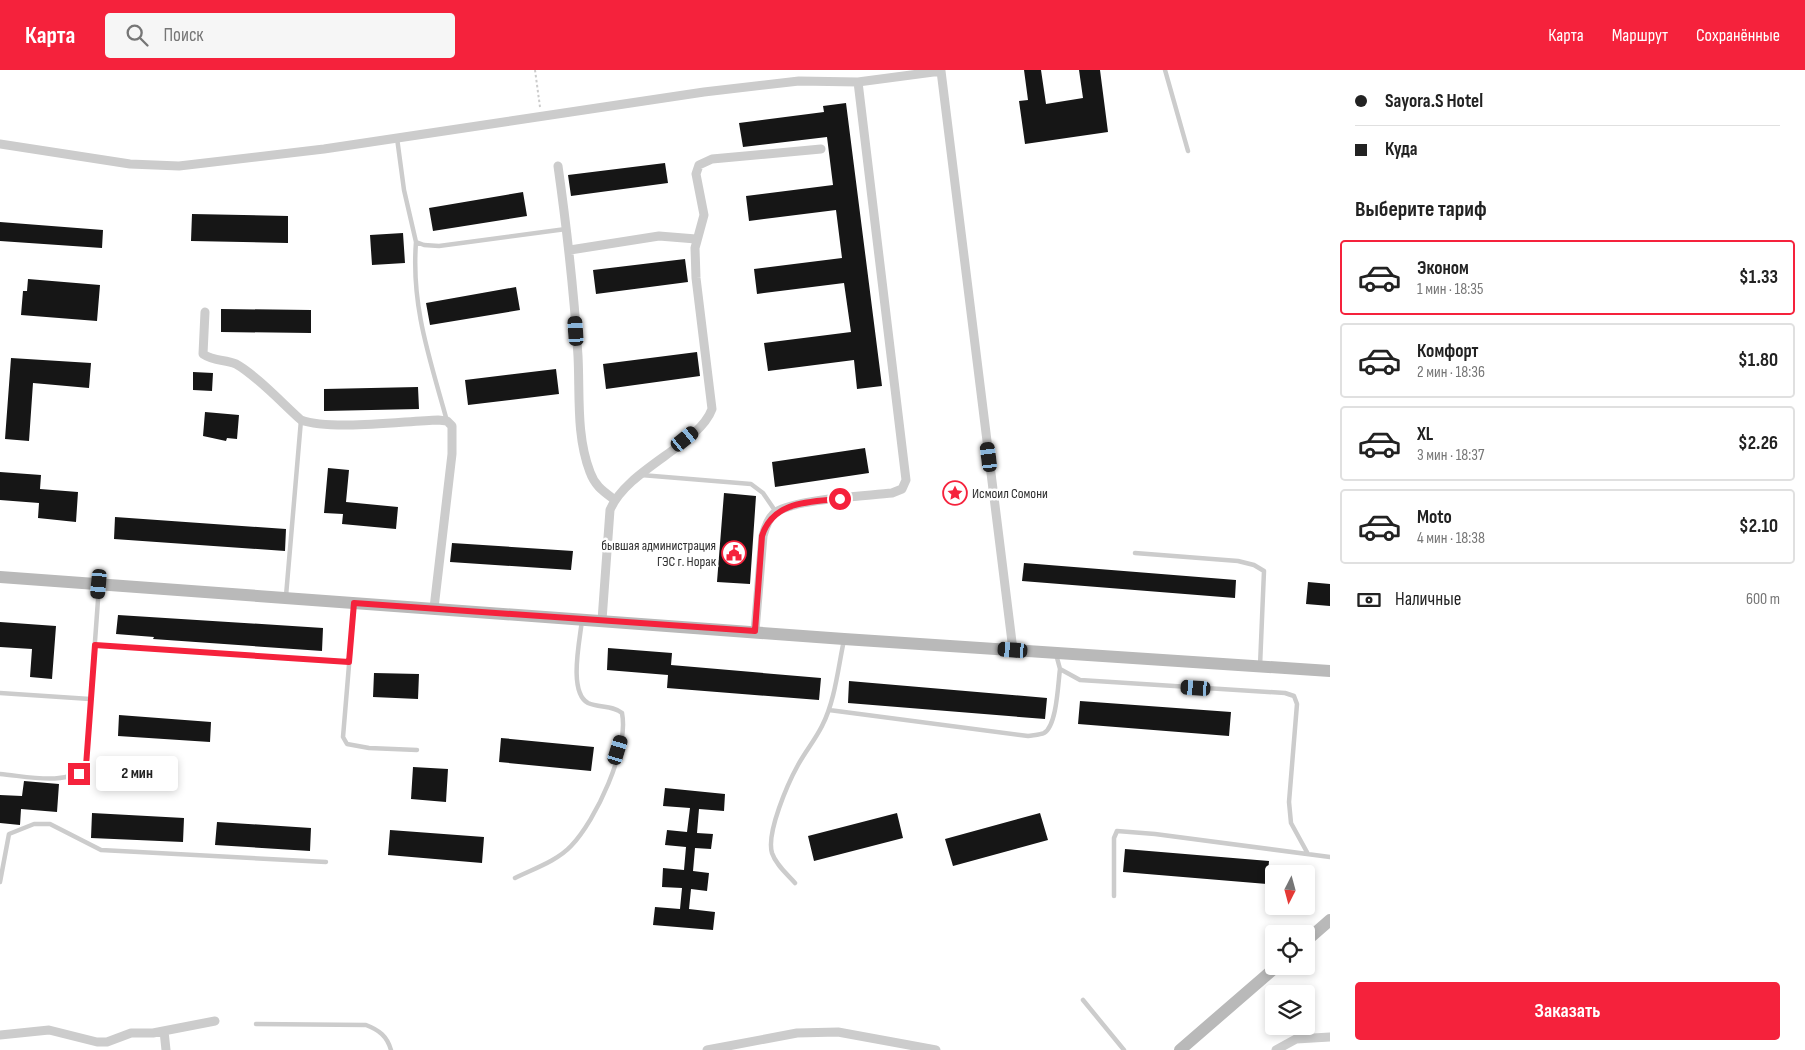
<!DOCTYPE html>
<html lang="ru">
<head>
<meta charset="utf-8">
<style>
  :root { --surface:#fff; --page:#f6f6f6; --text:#222; --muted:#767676; --line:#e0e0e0; --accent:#f5223c }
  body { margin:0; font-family:"Sofia Sans Condensed",sans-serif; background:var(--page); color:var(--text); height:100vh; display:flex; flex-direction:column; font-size:19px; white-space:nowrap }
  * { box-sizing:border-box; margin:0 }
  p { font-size:16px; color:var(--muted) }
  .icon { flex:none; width:28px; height:28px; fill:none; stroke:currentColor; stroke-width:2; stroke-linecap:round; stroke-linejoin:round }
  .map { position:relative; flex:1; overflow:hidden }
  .sheet { display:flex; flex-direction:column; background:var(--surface); width:475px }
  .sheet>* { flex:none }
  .guide { display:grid; align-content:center; height:110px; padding:0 25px; background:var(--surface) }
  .needle { width:32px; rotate:186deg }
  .fabs { position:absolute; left:1265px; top:795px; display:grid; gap:10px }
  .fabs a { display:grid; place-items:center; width:50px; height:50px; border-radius:5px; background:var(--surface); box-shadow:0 2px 8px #0003; font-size:25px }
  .end { position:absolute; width:22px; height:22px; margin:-11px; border:6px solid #f5223c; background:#fff; box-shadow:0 0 0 2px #fff }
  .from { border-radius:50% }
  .bubble { position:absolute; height:35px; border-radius:5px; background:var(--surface); box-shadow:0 2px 8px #0003; font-size:16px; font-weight:700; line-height:35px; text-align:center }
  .car { position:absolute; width:15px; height:30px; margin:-15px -8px; border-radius:6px; box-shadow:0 0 4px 1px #0007; background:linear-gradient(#222 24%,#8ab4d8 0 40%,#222 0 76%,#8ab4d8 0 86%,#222 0) }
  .guide b { display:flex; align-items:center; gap:18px; height:48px; font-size:19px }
  .guide b+b { border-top:1px solid var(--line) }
  .guide i { width:12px; height:12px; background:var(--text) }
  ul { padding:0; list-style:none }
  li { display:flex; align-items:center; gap:15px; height:75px; margin:0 10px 8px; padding:0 15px; border:2px solid var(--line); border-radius:5px }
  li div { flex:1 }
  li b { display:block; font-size:19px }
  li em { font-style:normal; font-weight:700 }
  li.active { border-color:var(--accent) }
  li>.icon { width:45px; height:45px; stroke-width:1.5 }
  h2 { padding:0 25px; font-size:22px; line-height:60px }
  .pay { display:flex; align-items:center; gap:12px; height:55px; padding:0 25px; font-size:19px }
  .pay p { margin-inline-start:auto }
  .cta { display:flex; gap:10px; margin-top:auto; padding:10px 25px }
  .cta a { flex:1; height:58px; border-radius:5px; background:var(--accent); color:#fff; font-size:20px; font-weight:700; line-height:58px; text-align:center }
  header { display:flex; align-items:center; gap:30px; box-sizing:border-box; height:70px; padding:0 25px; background:var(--accent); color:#fff }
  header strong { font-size:24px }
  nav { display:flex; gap:28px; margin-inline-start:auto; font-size:18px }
  .search { width:350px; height:45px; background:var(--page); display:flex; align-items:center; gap:12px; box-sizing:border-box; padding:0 18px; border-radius:5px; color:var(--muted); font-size:19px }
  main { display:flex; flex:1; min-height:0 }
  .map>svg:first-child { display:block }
  .building { fill:#161616 }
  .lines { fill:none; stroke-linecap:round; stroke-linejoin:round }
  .path { stroke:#ccc; stroke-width:2; stroke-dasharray:2.5 2.5; stroke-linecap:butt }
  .lane { stroke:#ccc; stroke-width:4.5 }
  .street { stroke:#ccc; stroke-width:9 }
  .secondary { stroke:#b9b9b9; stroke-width:12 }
  .route { stroke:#f5223c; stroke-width:6 }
  .labels { text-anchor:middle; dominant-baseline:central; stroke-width:5; stroke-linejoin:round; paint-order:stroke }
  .poi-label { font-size:14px; fill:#2f2f2f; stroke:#fff; text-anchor:start }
</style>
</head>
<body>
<header>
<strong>Карта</strong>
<div class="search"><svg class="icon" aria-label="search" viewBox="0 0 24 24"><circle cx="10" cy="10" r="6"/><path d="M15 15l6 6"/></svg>Поиск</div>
<nav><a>Карта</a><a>Маршрут</a><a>Сохранённые</a></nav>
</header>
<main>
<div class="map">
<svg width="1330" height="980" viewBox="0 0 1330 980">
  <rect width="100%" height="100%" fill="#fff"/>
  <path class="building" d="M1024,0H1041L1046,34L1083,28L1079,0H1100L1108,62L1025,74L1019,31L1028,30Z
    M846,33L882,316L857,319L854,290L768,301L764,273L851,262L844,213L757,224L754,199L842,188L836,140L749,151L746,126L833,115L827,67L743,77L739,53L824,42L823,36Z
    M665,93L668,113L571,126L568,105Z
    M523,122L527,146L433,161L429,138Z
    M192,144L288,146V173L191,171Z
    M0,152L103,160L102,178L0,171Z
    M403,163L405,193L372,195L370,165Z
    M685,189L688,212L596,224L593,200Z
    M28,209L100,215L97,251L21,245L23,221H27Z
    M516,217L520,240L430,255L426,233Z
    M221,239L311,240V263L221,262Z
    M697,282L700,306L606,319L603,294Z
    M11,288L91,293L89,318L33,313L29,371L5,369Z
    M556,299L559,324L468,335L465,310Z
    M193,302L213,303L212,321L193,320Z
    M418,317L419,339L324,341V319Z
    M205,342L239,345L237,369L227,368L226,371L203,366Z
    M865,378L869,403L775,417L772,392Z
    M328,398L349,400L346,432L398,437L396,459L342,454L343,444L324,443Z
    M0,402L41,405L40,419L78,422L76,452L38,448L39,433L0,430Z
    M724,423L756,426L750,514L717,512Z
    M115,447L286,459L285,481L114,469Z
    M452,473L573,481L571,500L450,492Z
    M1024,493L1236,510L1235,528L1022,511Z
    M1308,512L1330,514V536L1306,534Z
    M118,545L323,558L322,581L153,569L154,567L116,564Z
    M0,552L56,556L52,609L30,607L32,579L0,577Z
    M608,578L672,583L671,595L821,608L819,630L667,618L668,605L607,600Z
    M374,603L419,604L418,629L373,627Z
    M849,611L1047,628L1045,649L848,633Z
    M1080,631L1231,642L1229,666L1078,654Z
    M119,645L211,652L210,672L118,666Z
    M501,668L594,677L591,701L499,692Z
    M413,697L448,699L446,732L411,729Z
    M24,711L59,714L57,742L21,739L20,755L0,753V725L22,726Z
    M665,718L725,724L724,741L699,739L697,763L713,764L711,779L695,778L693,801L709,803L707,821L691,819L689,839L715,842L713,860L653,855L655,837L680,839L682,818L662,817L663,798L684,800L686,777L665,775L667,760L687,762L690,738L663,736Z
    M92,743L184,748L183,772L91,768Z
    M897,743L903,768L814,791L808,766Z
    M1040,743L1048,770L953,796L945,769Z
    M217,752L311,758L310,781L215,775Z
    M390,760L484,767L482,793L388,785Z
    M1125,779L1269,791L1267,814L1123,802Z"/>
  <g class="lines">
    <path class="path" d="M535,0L540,37"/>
    <path class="lane" d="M1165,0L1188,81
      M397,68L404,120L416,172L424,175L439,176L566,159
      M416,172C411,237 430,289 447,351
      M641,405L751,414L763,423L776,442
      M1135,483L1238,491L1254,495L1264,501L1260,596
      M286,526L301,350
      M354,535L343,667L347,674L369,678L417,680
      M95,575L349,592
      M1056,584L1060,599L1080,610L1285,623L1294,626L1297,634L1289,732L1291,753L1308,784
      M0,623L90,629
      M829,640L1028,666C1033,665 1040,665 1044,663C1057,656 1058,613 1060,599
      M0,704C26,706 67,717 86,696L99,516
      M515,808C533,799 557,791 571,776C596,750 629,679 622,643C613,635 599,638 588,633C568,622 580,570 582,550
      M0,812L9,764L34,754H50L101,780L326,792
      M795,813C787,804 776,795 772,783C766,763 788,713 798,695C805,682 815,670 822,656C835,631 838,598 844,570
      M1114,826V768L1117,761L1155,764L1330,787
      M1083,930L1124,980
      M256,954L366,955C379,960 387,966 391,980"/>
    <path class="street" d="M0,74L130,94L179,96L324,79L704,22L799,11L858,12
      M558,96C567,160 574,222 578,286C580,324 576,366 590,402C595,416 603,421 615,430
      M570,180L659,166L696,169
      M205,242L203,284C215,292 224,289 236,294C256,305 283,334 301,350C332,361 403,351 438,350L447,351L452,356V384L434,538
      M602,550L610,440C627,399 699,375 712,339L696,208L695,178L704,145L696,104L699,95L712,89L821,79
      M755,561L763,466C765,458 769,447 776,442C796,429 866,426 892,423L902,419L906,410L858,12L941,1L1013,580
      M164,961L166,980
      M0,965L49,960L97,972H107L131,963H153L215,951
      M707,980L797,963L838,962L936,980
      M1276,980L1296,969L1330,967"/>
    <path class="secondary" d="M0,507L844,569L1330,601
      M1306,871L1330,850
      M1180,980L1277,896"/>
  </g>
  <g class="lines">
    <path class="route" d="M79,704L86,696L95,575L349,592L354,533L755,561L762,466C773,431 809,432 840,429"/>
  </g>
  <defs>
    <g id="sight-ring" transform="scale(1.25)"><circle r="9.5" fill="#fff" stroke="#f5223c" stroke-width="1.5"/><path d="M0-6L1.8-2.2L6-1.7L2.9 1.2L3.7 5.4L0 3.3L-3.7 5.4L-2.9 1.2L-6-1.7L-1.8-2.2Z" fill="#f5223c"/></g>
    <g id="civic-ring" transform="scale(1.25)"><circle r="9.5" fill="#fff" stroke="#f5223c" stroke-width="1.5"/><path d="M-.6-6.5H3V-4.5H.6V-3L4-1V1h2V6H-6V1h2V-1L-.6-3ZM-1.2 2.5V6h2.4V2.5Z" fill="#f5223c"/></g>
  </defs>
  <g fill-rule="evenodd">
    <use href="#sight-ring" x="955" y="423"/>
    <use href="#civic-ring" x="734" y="483"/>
  </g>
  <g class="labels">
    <g class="poi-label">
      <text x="972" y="423">Исмоил Сомони</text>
      <text x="716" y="475" text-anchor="end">бывшая администрация<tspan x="716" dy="16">ГЭС г. Норак</tspan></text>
    </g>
  </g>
</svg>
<div class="fabs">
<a><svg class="needle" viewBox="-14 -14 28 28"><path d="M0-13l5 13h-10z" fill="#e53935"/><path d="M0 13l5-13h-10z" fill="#767676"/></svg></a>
<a><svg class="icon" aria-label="locate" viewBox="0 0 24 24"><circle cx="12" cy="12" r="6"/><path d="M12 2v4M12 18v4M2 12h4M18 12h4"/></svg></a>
<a><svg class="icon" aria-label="layers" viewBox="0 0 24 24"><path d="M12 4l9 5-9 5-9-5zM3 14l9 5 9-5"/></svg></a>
</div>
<i class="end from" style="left:840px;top:429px"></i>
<i class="end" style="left:79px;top:704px"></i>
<div class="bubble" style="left:96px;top:686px;width:82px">2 мин</div>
<i class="car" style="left:576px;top:261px;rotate:356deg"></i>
<i class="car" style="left:685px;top:369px;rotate:51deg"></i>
<i class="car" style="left:989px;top:387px;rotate:353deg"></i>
<i class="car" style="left:99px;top:514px;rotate:185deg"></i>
<i class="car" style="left:1013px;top:580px;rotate:274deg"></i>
<i class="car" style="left:1196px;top:618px;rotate:274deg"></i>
<i class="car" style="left:618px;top:680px;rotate:17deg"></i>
</div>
<section class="sheet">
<div class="guide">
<b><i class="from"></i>Sayora.S Hotel</b>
<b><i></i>Куда</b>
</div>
<h2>Выберите тариф</h2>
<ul>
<li class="active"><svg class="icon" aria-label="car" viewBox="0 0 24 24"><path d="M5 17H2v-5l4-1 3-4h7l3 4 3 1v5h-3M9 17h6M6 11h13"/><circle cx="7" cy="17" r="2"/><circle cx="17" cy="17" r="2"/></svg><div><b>Эконом</b><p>1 мин · 18:35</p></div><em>$1.33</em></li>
<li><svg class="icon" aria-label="car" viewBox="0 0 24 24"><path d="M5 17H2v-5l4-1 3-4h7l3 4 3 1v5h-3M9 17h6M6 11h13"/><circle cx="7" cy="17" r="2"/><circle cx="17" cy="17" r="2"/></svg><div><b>Комфорт</b><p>2 мин · 18:36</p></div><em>$1.80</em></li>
<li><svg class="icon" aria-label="car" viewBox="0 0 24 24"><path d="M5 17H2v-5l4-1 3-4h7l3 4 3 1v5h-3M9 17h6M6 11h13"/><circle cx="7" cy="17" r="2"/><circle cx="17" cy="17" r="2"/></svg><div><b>XL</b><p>3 мин · 18:37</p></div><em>$2.26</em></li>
<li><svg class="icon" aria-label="car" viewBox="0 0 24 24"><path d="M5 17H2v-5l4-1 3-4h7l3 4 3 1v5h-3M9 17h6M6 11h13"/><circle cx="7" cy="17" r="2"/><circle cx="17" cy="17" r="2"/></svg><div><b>Moto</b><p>4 мин · 18:38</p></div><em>$2.10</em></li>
</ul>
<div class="pay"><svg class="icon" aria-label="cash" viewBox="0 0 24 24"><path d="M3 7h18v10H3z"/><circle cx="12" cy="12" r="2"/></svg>Наличные<p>600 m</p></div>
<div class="cta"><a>Заказать</a></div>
</section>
</main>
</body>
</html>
